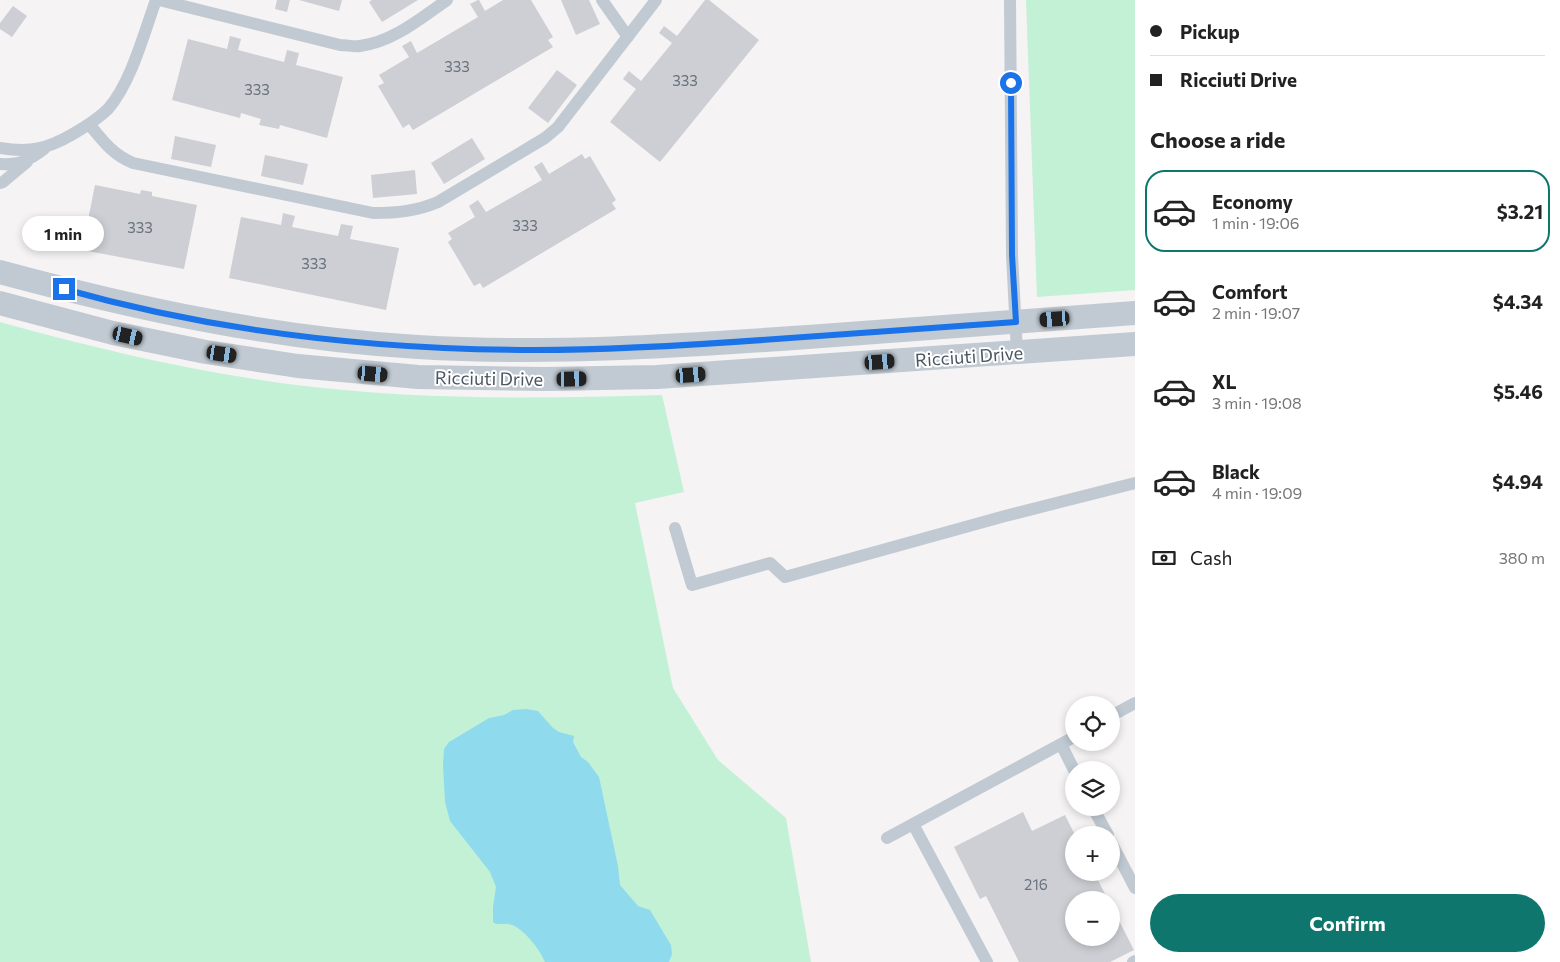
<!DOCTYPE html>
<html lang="en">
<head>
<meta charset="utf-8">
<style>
  :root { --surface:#fff; --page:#f6f6f6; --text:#222; --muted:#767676; --line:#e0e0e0; --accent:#0f766e }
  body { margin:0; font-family:Commissioner,sans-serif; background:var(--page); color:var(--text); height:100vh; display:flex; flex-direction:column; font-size:19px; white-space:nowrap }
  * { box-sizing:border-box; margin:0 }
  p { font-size:16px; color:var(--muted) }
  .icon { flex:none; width:28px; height:28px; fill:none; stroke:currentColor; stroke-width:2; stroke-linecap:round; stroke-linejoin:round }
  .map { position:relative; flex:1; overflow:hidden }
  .panel { display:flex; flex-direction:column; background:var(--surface); width:425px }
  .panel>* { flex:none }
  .top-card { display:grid; align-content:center; height:110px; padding:0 15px; background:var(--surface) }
  .fabs { position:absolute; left:1065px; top:696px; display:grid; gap:10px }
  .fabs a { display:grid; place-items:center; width:55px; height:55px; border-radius:50%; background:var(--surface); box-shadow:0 2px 8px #0003; font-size:25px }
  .end { position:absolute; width:22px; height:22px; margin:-11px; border:6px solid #1a73e8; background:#fff; box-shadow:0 0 0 2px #fff }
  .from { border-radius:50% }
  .bubble { position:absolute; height:35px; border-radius:18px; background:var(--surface); box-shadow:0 2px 8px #0003; font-size:16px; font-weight:700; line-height:35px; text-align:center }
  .car { position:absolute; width:15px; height:30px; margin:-15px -8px; border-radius:6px; box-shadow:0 0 4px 1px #0007; background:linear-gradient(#222 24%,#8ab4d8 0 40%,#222 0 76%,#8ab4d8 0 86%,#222 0) }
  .top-card b { display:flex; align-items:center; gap:18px; height:48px; font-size:19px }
  .top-card b+b { border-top:1px solid var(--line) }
  .top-card i { width:12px; height:12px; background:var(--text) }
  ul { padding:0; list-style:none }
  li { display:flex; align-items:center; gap:15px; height:82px; margin:0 10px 8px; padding:0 5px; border:2px solid transparent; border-radius:20px }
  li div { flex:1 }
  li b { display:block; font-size:19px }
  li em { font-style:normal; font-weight:700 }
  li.current { border-color:var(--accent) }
  li>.icon { width:45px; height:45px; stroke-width:1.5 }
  h2 { padding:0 15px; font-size:22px; line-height:60px }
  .pay { display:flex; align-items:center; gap:12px; height:55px; padding:0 15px; font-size:19px }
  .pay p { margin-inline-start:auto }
  .button { display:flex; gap:10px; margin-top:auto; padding:10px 15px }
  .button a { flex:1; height:58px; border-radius:30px; background:var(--accent); color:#fff; font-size:20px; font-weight:700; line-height:58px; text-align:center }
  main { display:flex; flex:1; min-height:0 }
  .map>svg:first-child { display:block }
  .green { fill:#c3f1d5 }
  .water { fill:#90daee }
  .building { fill:#cdcfd5 }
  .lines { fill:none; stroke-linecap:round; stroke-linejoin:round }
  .service { stroke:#c1cad2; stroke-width:12 }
  .minor { stroke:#c1cad2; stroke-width:24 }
  .route { stroke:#1a73e8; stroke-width:6 }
  .labels { text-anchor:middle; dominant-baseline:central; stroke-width:4; stroke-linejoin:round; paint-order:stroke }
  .number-label { font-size:15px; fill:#6b747e }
  .street-label { font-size:18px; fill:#4a5661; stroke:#fff }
</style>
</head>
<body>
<main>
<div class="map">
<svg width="1135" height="962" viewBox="0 0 1135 962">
  <rect width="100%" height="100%" fill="#f5f3f3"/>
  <path class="green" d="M1026,0H1135V290L1037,297Z
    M0,322C97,349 195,372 296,385C417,400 540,399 662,395L684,492L635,503L673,688L718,760L786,818L811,962H0Z"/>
  <path class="water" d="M526,709L538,711L553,728L559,732L574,736L573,742L581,757L588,762L599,777L618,866L620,885L638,906L650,910L671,945L672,954L669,962H545C540,950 525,930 512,925C507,923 501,924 496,924L493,922V907L496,887L490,872L450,821L445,802L443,765L444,749L449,742L489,718L504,715L513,710Z"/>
  <path class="building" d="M277,0H290L287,12L275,9Z
    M299,0H342L339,11Z
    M372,0H418L382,22L369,2Z
    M478,0H479L485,11L503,0H531L553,37L548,40L553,47L413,130L409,124L403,128L378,86L384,83L379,75L409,57L402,46L411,41L417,53L478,17L470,4Z
    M561,0H589L600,24L576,35Z
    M705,0H709L759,40L660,162L610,122L636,89L623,79L629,71L641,81L672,43L659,33L664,26L677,36Z
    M13,6L27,16L12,37L0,29V23Z
    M230,36L241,39L238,50L284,62L287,50L299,53L296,65L343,77L327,138L280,125L279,129L259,125L261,119L241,113L240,118L172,100L188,39L227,49Z
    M557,70L577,85L548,123L528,108Z
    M175,136L216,145L211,167L171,159Z
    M472,138L485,159L444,184L431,163Z
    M582,154L585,159L590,156L616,200L612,203L616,209L483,288L480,283L474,286L448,242L452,239L448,233L475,217L469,206L478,200L486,212L542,180L534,167L542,162L549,174Z
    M265,155L308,164L303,185L261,176Z
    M415,170L417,194L373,198L371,175Z
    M95,185L140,194L141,190L152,192V196L197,205L184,269L82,250Z
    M283,213L295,216L292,227L338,236L341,224L353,226L350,239L399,248L386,310L229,278L241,217L281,225Z
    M1023,812L1032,831L1065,815L1075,835H1074V872H1094L1108,900H1074V938H1111V905L1134,950L1110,962H1019L986,896L980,899L954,847Z"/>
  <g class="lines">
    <path class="service" d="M159,0L340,45C347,45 354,47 360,46C393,42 421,18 447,0
      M602,0L628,37
      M1010,0L1012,255L1017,352
      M89,124C103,141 112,154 133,163L373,213C397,213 417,211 438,202L545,138L558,127L656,0
      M0,148C30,153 47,149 73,134C85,127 98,119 108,109C131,83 144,33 156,0
      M0,164C20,165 28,161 44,149
      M0,183L3,182L27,162
      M675,528L692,585L770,563L785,577L1005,516L1135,483
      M1111,716L1135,703
      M1061,744L1074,770
      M1093,808L1108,835
      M913,824L987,962
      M887,838L1074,737
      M1111,842L1135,888
      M1133,962L1135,961"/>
    <path class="minor" d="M0,272C137,309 276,339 418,347C548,355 678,346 808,337C917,329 1026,321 1135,313
      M0,303L113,333L206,352L298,366L418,377L545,379L657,377L1135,344"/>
  </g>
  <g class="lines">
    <path class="route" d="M64,289C216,332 377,350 535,350C615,350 695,345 776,339C856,333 936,327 1016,322L1012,255L1011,83"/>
  </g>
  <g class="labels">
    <g class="number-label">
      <text x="457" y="66">333</text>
      <text x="685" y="80">333</text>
      <text x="257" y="89">333</text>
      <text x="525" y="225">333</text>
      <text x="140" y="227">333</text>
      <text x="314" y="263">333</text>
      <text x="1036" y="884">216</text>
    </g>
    <g class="street-label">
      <text transform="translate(969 356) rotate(-4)">Ricciuti Drive</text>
      <text transform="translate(489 378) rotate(1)">Ricciuti Drive</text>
    </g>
  </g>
</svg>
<div class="fabs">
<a><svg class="icon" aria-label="locate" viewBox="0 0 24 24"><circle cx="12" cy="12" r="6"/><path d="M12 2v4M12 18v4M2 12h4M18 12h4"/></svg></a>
<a><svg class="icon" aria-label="layers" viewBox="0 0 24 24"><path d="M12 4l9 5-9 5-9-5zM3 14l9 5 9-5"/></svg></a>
<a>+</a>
<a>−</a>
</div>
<i class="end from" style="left:1011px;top:83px"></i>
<i class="end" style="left:64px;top:289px"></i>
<div class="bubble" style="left:22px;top:216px;width:82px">1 min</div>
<i class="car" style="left:1055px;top:319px;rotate:266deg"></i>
<i class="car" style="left:128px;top:336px;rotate:103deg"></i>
<i class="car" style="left:222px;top:354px;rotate:99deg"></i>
<i class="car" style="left:880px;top:362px;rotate:86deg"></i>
<i class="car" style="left:373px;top:374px;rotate:95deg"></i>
<i class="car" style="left:691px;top:375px;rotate:86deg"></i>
<i class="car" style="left:572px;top:379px;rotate:89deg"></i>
</div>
<section class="panel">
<div class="top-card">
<b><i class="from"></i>Pickup</b>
<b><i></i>Ricciuti Drive</b>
</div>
<h2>Choose a ride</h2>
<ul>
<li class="current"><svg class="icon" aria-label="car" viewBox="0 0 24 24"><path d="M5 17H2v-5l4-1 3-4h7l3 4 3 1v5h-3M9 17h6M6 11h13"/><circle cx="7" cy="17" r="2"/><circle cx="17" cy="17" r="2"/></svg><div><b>Economy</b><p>1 min · 19:06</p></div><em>$3.21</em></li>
<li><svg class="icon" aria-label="car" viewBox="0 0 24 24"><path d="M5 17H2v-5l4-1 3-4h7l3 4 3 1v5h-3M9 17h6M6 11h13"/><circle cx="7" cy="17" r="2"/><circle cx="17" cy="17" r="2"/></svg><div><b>Comfort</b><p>2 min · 19:07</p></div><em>$4.34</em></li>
<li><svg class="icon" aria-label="car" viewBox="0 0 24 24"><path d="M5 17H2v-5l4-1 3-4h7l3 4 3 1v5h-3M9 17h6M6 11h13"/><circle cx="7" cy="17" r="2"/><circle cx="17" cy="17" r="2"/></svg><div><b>XL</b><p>3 min · 19:08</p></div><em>$5.46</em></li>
<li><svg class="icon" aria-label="car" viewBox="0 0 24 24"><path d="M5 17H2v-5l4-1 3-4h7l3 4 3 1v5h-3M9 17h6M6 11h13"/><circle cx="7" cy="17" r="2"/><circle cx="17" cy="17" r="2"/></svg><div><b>Black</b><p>4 min · 19:09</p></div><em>$4.94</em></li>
</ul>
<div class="pay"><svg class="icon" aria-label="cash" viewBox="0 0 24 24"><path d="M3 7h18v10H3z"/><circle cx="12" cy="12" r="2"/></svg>Cash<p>380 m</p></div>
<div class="button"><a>Confirm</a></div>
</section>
</main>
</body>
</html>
